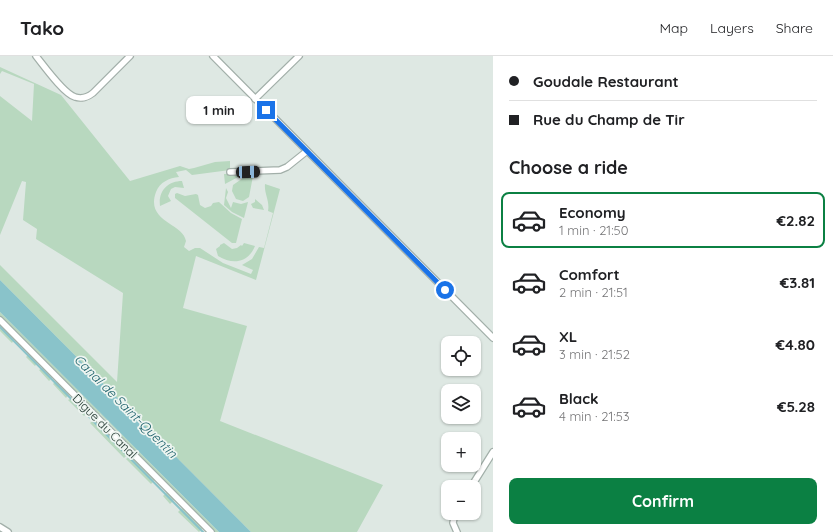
<!DOCTYPE html>
<html lang="en">
<head>
<meta charset="utf-8">
<style>
  :root { --surface:#fff; --page:#f6f6f6; --text:#202124; --muted:#757577; --line:#e0e0e0; --accent:#0b8043 }
  body { margin:0; font-family:Quicksand,sans-serif; background:var(--page); color:var(--text); height:100vh; display:flex; flex-direction:column; font-size:15px; white-space:nowrap }
  * { box-sizing:border-box; margin:0 }
  p { font-size:13px; color:var(--muted) }
  .icon { flex:none; width:22px; height:22px; fill:none; stroke:currentColor; stroke-width:2; stroke-linecap:round; stroke-linejoin:round }
  .map { position:relative; flex:1; overflow:hidden }
  .drawer { display:flex; flex-direction:column; background:var(--surface); width:340px }
  .drawer>* { flex:none }
  .hud { display:grid; align-content:center; height:88px; padding:0 16px; background:var(--surface) }
  .tools { position:absolute; left:441px; top:280px; display:grid; gap:8px }
  .tools a { display:grid; place-items:center; width:40px; height:40px; border-radius:8px; background:var(--surface); box-shadow:0 1px 3px #0004; font-size:20px }
  .end { position:absolute; width:18px; height:18px; margin:-9px; border:5px solid #1a73e8; background:#fff; box-shadow:0 0 0 2px #fff }
  .from { border-radius:50% }
  .bubble { position:absolute; height:28px; border-radius:8px; background:var(--surface); box-shadow:0 1px 3px #0004; font-size:13px; font-weight:700; line-height:28px; text-align:center }
  .car { position:absolute; width:12px; height:24px; margin:-12px -6px; border-radius:5px; box-shadow:0 0 3px 1px #0007; background:linear-gradient(#222 24%,#8ab4d8 0 40%,#222 0 76%,#8ab4d8 0 86%,#222 0) }
  .hud b { display:flex; align-items:center; gap:14px; height:38px; font-size:15px }
  .hud b+b { border-top:1px solid var(--line) }
  .hud i { width:10px; height:10px; background:var(--text) }
  ul { padding:0; list-style:none }
  li { display:flex; align-items:center; gap:12px; height:56px; margin:0 8px 6px; padding:0 8px; border:2px solid transparent; border-radius:8px }
  li div { flex:1 }
  li b { display:block; font-size:15px }
  li em { font-style:normal; font-weight:700 }
  li.active { border-color:var(--accent) }
  li>.icon { width:36px; height:36px; stroke-width:1.5 }
  h2 { padding:0 16px; font-size:18px; line-height:48px }
  .primary-button { display:flex; gap:8px; margin-top:auto; padding:8px 16px }
  .primary-button a { flex:1; height:46px; border-radius:8px; background:var(--accent); color:#fff; font-size:16px; font-weight:700; line-height:46px; text-align:center }
  header { display:flex; align-items:center; gap:24px; box-sizing:border-box; height:56px; padding:0 20px; background:var(--surface); border-bottom:1px solid var(--line) }
  header strong { font-size:19px }
  nav { display:flex; gap:22px; margin-inline-start:auto; font-size:14px }
  main { display:flex; flex:1; min-height:0 }
  .map>svg:first-child { display:block }
  .green { fill:#b8d8bf }
  .water { fill:#89c3ca }
  .lines { fill:none; stroke-linecap:round; stroke-linejoin:round }
  .stream { stroke:#89c3ca; stroke-width:2 }
  .minor-casing { stroke:#a2afa9; stroke-width:8 }
  .minor { stroke:#fff; stroke-width:5.5 }
  .route { stroke:#1a73e8; stroke-width:5 }
  .labels { text-anchor:middle; dominant-baseline:central; stroke-width:3.5; stroke-linejoin:round; paint-order:stroke }
  .street-label { font-size:12px; fill:#21362f; stroke:#eef5f1 }
  .water-label { font-size:13px; font-style:italic; fill:#20646d; stroke:#eef5f1 }
</style>
</head>
<body>
<header>
<strong>Tako</strong>
<nav><a>Map</a><a>Layers</a><a>Share</a></nav>
</header>
<main>
<div class="map">
<svg width="493" height="476" viewBox="0 0 493 476">
  <rect width="100%" height="100%" fill="#dee8e3"/>
  <path class="green" d="M0,11L61,39L130,125L180,110L189,113L194,112L215,106L230,105V114L192,119L186,114L176,116L179,121C169,122 160,126 156,136C145,166 183,167 186,185L184,191L189,195L195,192H200L223,207L251,218L253,214L242,209L252,203L259,191L264,192L273,157L268,155C270,145 264,138 265,128L280,133L256,224L196,200L183,252L247,270L220,365L383,429L357,476H251L0,224V209L117,326L123,237L36,183L37,173L23,164L26,126L22,125L0,179V40L32,65L34,28L2,15L0,18Z
    M224,118H230L231,120H240L225,128Z
    M251,119L253,120L249,141L243,145L236,143L232,135L233,129L246,120Z
    M182,125L184,132L175,131L171,133L168,140L171,145L160,150C158,135 168,125 182,125Z
    M226,132L228,136L226,142L231,152L233,146L241,148L248,146L244,162L232,156L224,149Z
    M177,137L185,140L196,138L198,139L200,149L205,152L211,150L213,147L219,146L231,157L242,163L236,187H232L175,142V138Z
    M255,143L262,149L264,154L253,152L251,148L255,146Z
    M224,187L232,193L237,192L241,189L242,190L244,187L255,190C248,207 233,209 218,200L216,193L220,190V189Z
    M0,256L189,446L219,476H214L115,376L117,375L100,358L97,359L0,260Z
    M0,266L15,282L12,287L0,275Z
    M30,297L38,306L35,310L26,301Z
    M44,311L54,320L49,325L39,314Z
    M57,324L70,337L66,342L53,328Z
    M73,341L88,356L84,360L68,344Z
    M94,364H96L127,395V399L124,402L90,367Z
    M131,399L155,422V424L151,428L126,403Z
    M168,435L175,443L170,448L163,440Z
    M183,451L203,470V472L199,476L178,456Z"/>
  <path class="water" d="M0,224L251,476H219L0,256Z"/>
  <g class="lines">
    <path class="stream" d="M0,271L203,476"/>
    <g class="minor-casing">
      <path id="minor" d="M36,0C44,10 64,38 75,41C81,43 88,41 93,37L130,0
        M213,0L493,282
        M255,43L299,0
        M230,116L280,114L287,111L307,95
        M0,264L211,476
        M471,431L493,396
        M455,457L453,467L457,476
        M0,471L8,476"/>
    </g>
    <use href="#minor" class="minor"/>
  </g>
  <g class="lines">
    <path class="route" d="M266,54L445,234"/>
  </g>
  <g class="labels">
    <g class="street-label">
      <text transform="translate(105 370) rotate(45)">Digue du Canal</text>
    </g>
    <g class="water-label">
      <text transform="translate(126 350) rotate(45)">Canal de Saint-Quentin</text>
    </g>
  </g>
</svg>
<div class="tools">
<a><svg class="icon" aria-label="locate" viewBox="0 0 24 24"><circle cx="12" cy="12" r="6"/><path d="M12 2v4M12 18v4M2 12h4M18 12h4"/></svg></a>
<a><svg class="icon" aria-label="layers" viewBox="0 0 24 24"><path d="M12 4l9 5-9 5-9-5zM3 14l9 5 9-5"/></svg></a>
<a>+</a>
<a>−</a>
</div>
<i class="end from" style="left:445px;top:234px"></i>
<i class="end" style="left:266px;top:54px"></i>
<div class="bubble" style="left:186px;top:40px;width:66px">1 min</div>
<i class="car" style="left:248px;top:116px;rotate:88deg"></i>
</div>
<section class="drawer">
<div class="hud">
<b><i class="from"></i>Goudale Restaurant</b>
<b><i></i>Rue du Champ de Tir</b>
</div>
<h2>Choose a ride</h2>
<ul>
<li class="active"><svg class="icon" aria-label="car" viewBox="0 0 24 24"><path d="M5 17H2v-5l4-1 3-4h7l3 4 3 1v5h-3M9 17h6M6 11h13"/><circle cx="7" cy="17" r="2"/><circle cx="17" cy="17" r="2"/></svg><div><b>Economy</b><p>1 min · 21:50</p></div><em>€2.82</em></li>
<li><svg class="icon" aria-label="car" viewBox="0 0 24 24"><path d="M5 17H2v-5l4-1 3-4h7l3 4 3 1v5h-3M9 17h6M6 11h13"/><circle cx="7" cy="17" r="2"/><circle cx="17" cy="17" r="2"/></svg><div><b>Comfort</b><p>2 min · 21:51</p></div><em>€3.81</em></li>
<li><svg class="icon" aria-label="car" viewBox="0 0 24 24"><path d="M5 17H2v-5l4-1 3-4h7l3 4 3 1v5h-3M9 17h6M6 11h13"/><circle cx="7" cy="17" r="2"/><circle cx="17" cy="17" r="2"/></svg><div><b>XL</b><p>3 min · 21:52</p></div><em>€4.80</em></li>
<li><svg class="icon" aria-label="car" viewBox="0 0 24 24"><path d="M5 17H2v-5l4-1 3-4h7l3 4 3 1v5h-3M9 17h6M6 11h13"/><circle cx="7" cy="17" r="2"/><circle cx="17" cy="17" r="2"/></svg><div><b>Black</b><p>4 min · 21:53</p></div><em>€5.28</em></li>
</ul>
<div class="primary-button"><a>Confirm</a></div>
</section>
</main>
</body>
</html>
